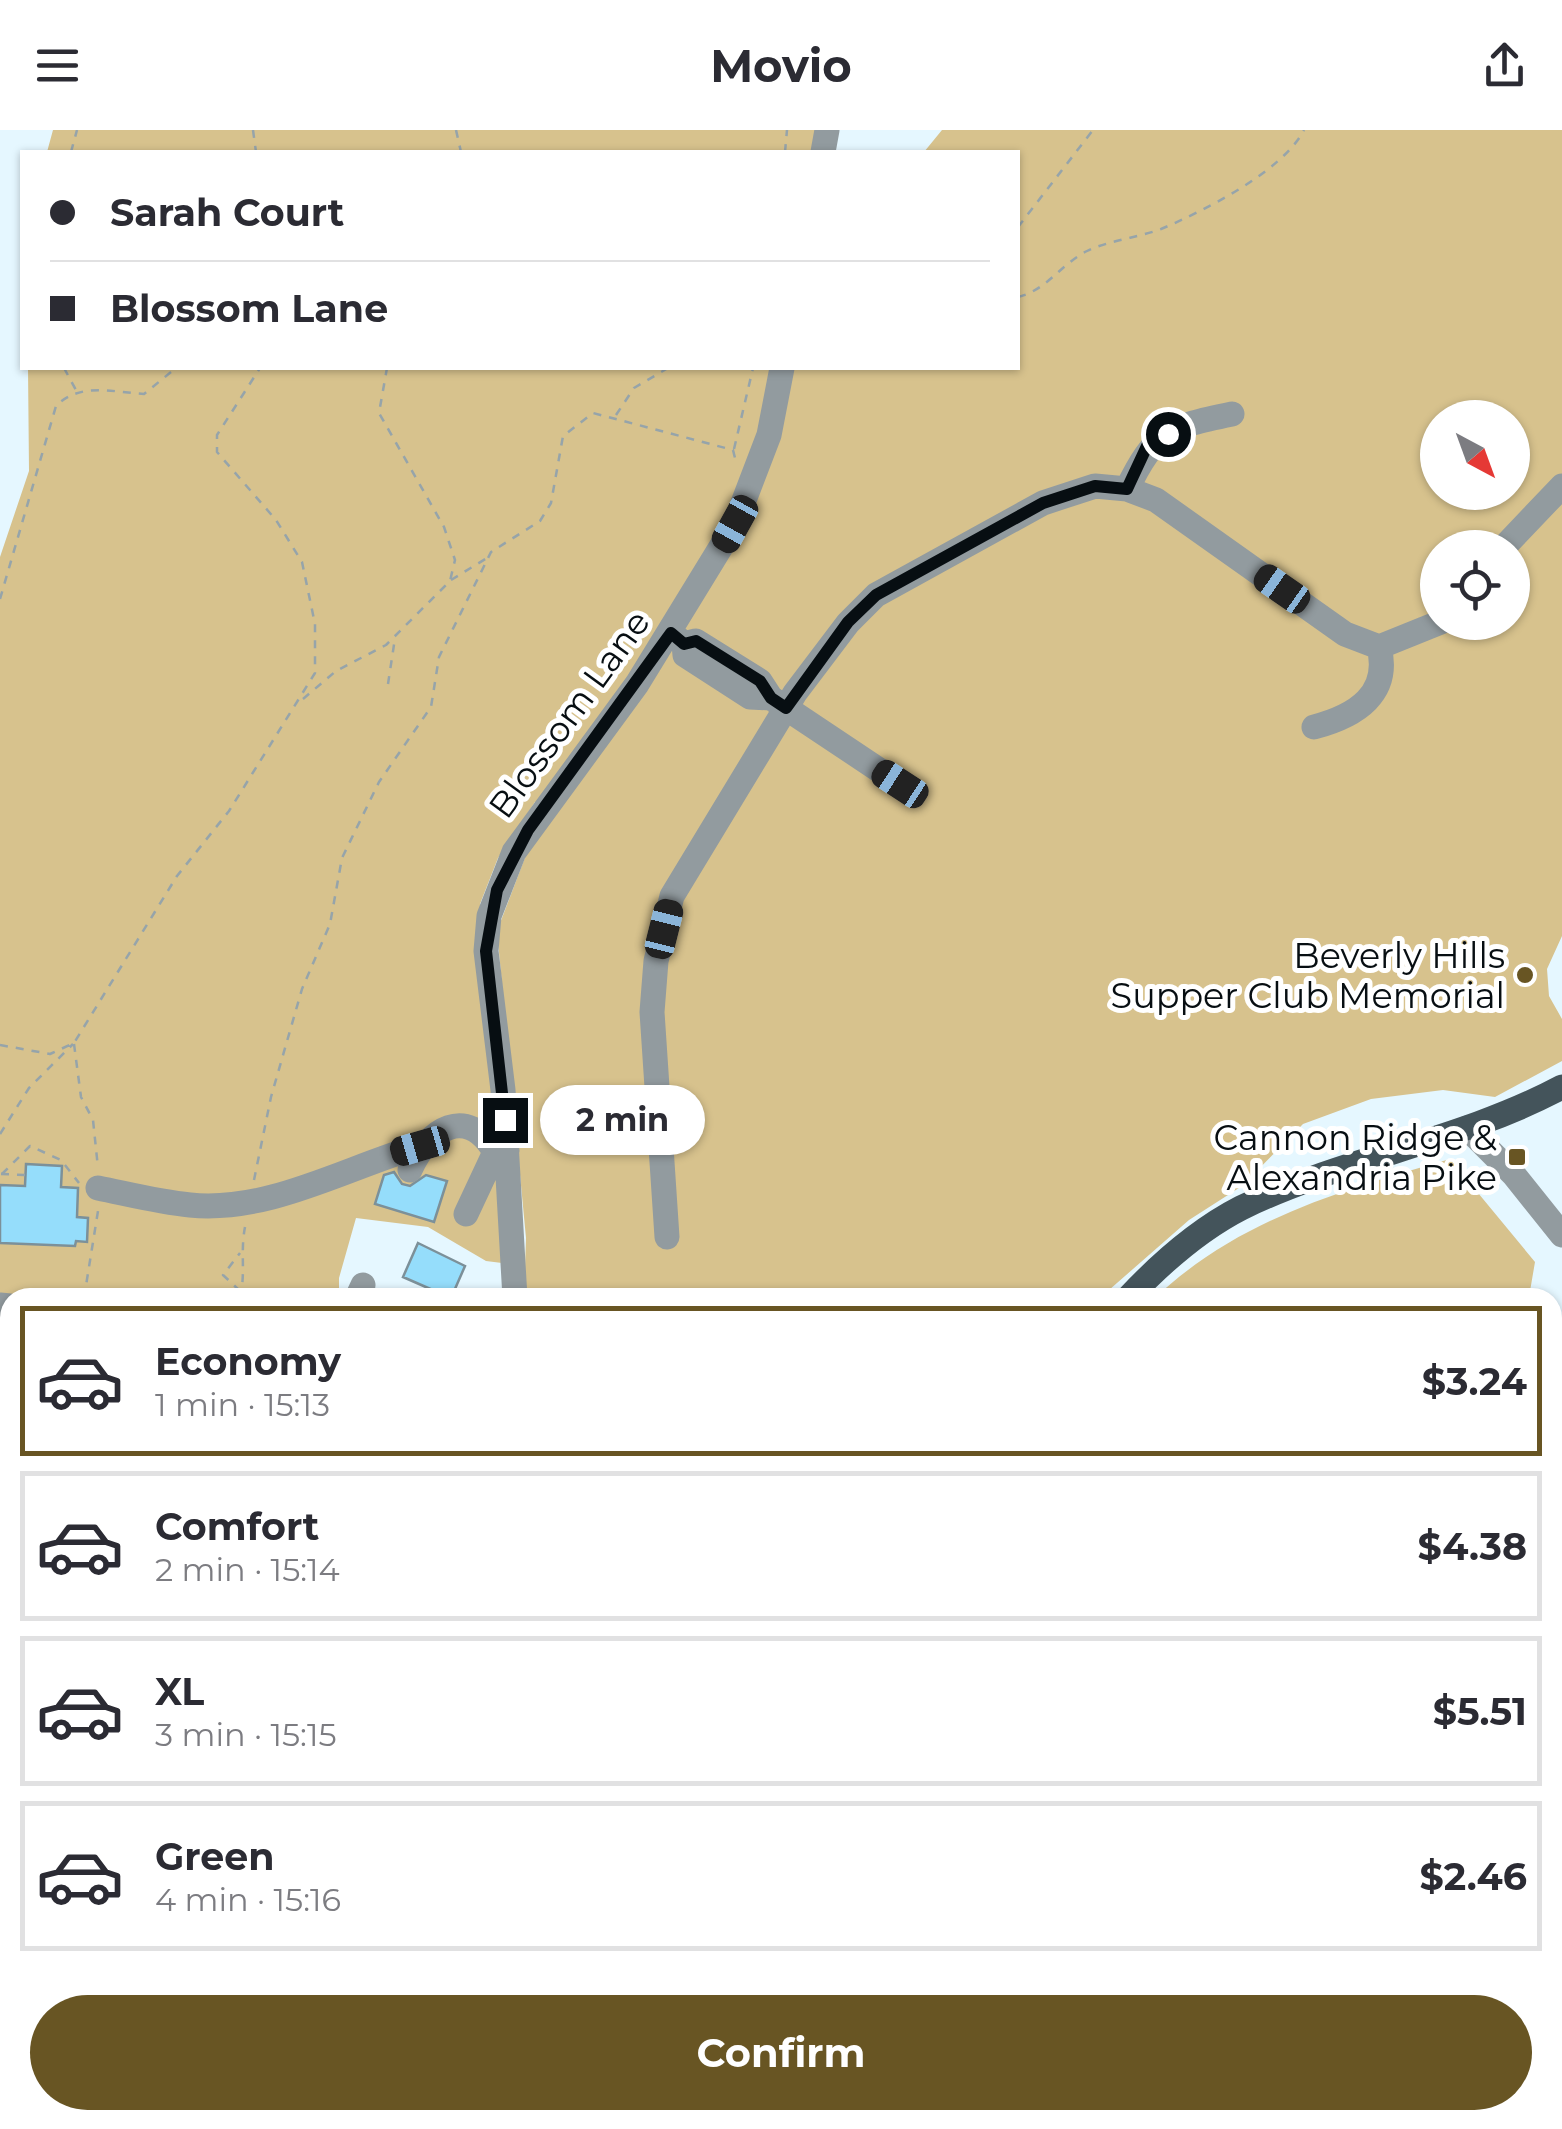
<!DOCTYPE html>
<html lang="en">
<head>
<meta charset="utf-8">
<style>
  :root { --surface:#fff; --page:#f2f2f3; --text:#2b2b33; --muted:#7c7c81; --line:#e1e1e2; --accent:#685523 }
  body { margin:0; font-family:Montserrat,sans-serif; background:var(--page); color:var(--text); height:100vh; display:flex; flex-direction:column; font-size:38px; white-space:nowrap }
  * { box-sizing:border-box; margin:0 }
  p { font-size:32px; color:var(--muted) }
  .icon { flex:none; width:55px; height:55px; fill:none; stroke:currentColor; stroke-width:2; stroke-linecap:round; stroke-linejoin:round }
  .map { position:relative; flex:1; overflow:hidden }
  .drawer { position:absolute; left:0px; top:1158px; width:1562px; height:842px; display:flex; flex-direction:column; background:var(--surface); border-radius:30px 30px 0 0; box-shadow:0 2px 8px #0004 }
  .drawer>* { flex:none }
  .top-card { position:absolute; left:20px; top:20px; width:1000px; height:220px; border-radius:0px; box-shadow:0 2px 8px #0004; display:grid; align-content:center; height:220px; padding:0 30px; background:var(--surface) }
  .needle { width:65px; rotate:139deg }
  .tools { position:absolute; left:1420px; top:270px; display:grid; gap:20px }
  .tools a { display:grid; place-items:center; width:110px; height:110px; border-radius:50%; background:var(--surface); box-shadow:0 2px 8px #0004; font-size:50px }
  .end { position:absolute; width:45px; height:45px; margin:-22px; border:12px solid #070e12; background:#fff; box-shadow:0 0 0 5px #fff }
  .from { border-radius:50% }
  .bubble { position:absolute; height:70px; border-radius:35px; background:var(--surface); box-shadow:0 2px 8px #0004; font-size:32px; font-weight:700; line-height:70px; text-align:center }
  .car { position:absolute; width:30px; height:60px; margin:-30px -15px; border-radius:12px; box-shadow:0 0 8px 2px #0007; background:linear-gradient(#222 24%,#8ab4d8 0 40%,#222 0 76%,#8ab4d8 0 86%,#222 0) }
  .top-card b { display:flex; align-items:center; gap:35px; height:95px; font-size:38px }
  .top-card b+b { border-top:2px solid var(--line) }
  .top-card i { width:25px; height:25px; background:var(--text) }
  ul { padding:18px 0 0; list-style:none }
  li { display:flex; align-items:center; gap:30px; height:150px; margin:0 20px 15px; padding:0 10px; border:5px solid var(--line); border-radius:0px }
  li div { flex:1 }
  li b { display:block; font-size:38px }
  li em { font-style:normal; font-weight:700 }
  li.selected { border-color:var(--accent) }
  li>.icon { width:90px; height:90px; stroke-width:1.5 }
  .cta { display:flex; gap:20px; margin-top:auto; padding:20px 30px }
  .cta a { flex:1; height:115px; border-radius:60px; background:var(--accent); color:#fff; font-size:40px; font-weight:700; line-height:115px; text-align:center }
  header { display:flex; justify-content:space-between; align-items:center; height:130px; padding:0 30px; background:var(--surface); font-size:45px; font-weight:700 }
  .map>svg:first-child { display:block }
  .green { fill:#d7c28d; fill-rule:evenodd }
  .building { fill:#95ddfb; stroke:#7c9099; stroke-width:2.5 }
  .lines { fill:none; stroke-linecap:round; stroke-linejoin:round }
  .path { stroke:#96a4aa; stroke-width:2.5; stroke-dasharray:8 8; stroke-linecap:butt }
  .minor { stroke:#929b9f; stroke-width:25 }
  .major { stroke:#44545b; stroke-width:25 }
  .route { stroke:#070e12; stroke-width:12 }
  .poi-dot { fill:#685523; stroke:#fff; stroke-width:4 }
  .labels { text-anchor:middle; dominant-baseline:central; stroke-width:10; stroke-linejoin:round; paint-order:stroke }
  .street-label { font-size:35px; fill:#070e12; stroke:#fff }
  .poi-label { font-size:35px; fill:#070e12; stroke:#fff; text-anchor:end }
</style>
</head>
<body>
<header><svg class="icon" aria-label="menu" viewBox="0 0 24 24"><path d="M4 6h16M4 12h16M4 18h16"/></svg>Movio<svg class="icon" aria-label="share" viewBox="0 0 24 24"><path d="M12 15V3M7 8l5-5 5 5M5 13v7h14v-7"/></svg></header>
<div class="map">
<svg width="1562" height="1999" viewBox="0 0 1562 1999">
  <rect width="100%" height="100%" fill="#e5f7ff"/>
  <path class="green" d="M53,0H819L815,22H47Z
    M942,0H1562V806L1547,839L1549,866L1562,889V931L1495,967L1443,960L1371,969L1303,994L1242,1056L1189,1090L1101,1167H524L526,1108L497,801L529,717L557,676L535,672L498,728L480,774L479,831L510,1134L486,1131L428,1097L356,1088L339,1148V1167L10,1168V1274L0,1275V427L29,341L28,238H1018V22H924ZM1438,288H1512V362H1438ZM1438,418H1512V492H1438Z
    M1450,1029L1535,1132L1529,1167H1156C1239,1089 1343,1060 1450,1029Z
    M905,1990H1525V1991L1458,1999H904Z"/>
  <path class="building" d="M26,1034L62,1036L61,1057L78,1058L77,1087L88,1088L87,1112L76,1111L75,1116L0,1113V1055L25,1056Z
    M394,1042L402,1054L410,1056L426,1045L447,1051L434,1092L375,1074L384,1045Z
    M418,1113L465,1136L451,1168L403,1147Z"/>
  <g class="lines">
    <path class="path" d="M253,0L256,22
      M456,0L461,22
      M71,22L77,0
      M785,22L787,0
      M1018,97L1093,0
      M1018,167C1047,160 1061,134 1087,121C1110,110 1137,108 1161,99C1204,81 1283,41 1304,0
      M64,238L76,260
      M616,285L634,258L668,238
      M734,319L753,238
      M451,450L487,428
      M0,469L56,276C80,252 112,262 144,264L176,238
      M388,554L395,508
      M303,569L336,541L386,515L450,451L455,430L444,397L379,283L387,238
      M74,914L81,967L93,990L98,1038
      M0,915L50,924L74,913L177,746L229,681L315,543V494L302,432L276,390L217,322V305L260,238
      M0,1004L29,958L73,914
      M1,1044L25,1045
      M2,1044L30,1016L61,1030L79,1053
      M254,1050L271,967L302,859L330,794L342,728L379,652L431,577L439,527L491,422L540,391L551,373L563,306L593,283L733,320L735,328
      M240,1161L223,1145L240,1123
      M84,1168L98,1081
      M240,1168C246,1142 240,1123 245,1097"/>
    <path class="minor" d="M823,22L827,0
      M1127,359C1155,301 1169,297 1232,284
      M1503,418L1562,356
      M676,507L684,514L685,525L750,567L771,568
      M684,514L696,511L760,551L771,568L900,654
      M1314,597C1356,586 1391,564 1379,517
      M1467,998L1514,1045L1562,1105
      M410,1040C428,999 467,974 495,1022L507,1021
      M98,1058C128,1064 159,1072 190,1075C269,1083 347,1037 420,1016
      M466,1084L495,1022
      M667,1107L652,882L656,831L672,766L795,563L848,493L876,465L1043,373L1095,356L1127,359L1156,370L1345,504L1379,517L1441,492
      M357,1168L363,1155
      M515,1168L503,960L486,821L489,786L514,722L637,554L735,394L769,305L782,238
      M0,1175L10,1176
      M0,1229L10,1238
      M1552,1266L1562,1240
      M0,1342L10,1346
      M0,1419L10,1381
      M0,1461L10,1465
      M0,1602L10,1584
      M1552,1806L1562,1811
      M0,1850L10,1845
      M358,1990L386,1999
      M717,1990L719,1999
      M171,1999L191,1990
      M321,1999L323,1990"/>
    <path class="major" d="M1128,1168C1161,1133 1198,1100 1241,1078C1344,1028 1461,1011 1562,957
      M0,1574L10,1578"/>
  </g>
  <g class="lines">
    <path class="route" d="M505,990L486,821L497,760L528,700L671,503L684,514L696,511L760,551L771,568L786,578L848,492L876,465L1043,373L1095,356L1127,359L1147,316L1168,304"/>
  </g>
  <g class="poi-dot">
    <circle cx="1525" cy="845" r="10"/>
    <rect x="1507" y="1017" width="20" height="20" rx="5"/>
  </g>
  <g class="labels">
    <g class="street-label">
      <text transform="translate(569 584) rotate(-54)">Blossom Lane</text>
    </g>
    <g class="poi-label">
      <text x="1505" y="825">Beverly Hills<tspan x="1505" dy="40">Supper Club Memorial</tspan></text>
      <text x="1497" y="1007">Cannon Ridge &amp;<tspan x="1497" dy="40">Alexandria Pike</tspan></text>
    </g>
  </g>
</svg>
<div class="tools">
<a><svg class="needle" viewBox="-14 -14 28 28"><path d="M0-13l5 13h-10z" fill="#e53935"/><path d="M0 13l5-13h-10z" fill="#7c7c81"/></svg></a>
<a><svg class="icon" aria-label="locate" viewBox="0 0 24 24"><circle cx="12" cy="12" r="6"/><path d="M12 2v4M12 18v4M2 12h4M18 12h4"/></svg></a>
</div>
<i class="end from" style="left:1168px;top:304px"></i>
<i class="end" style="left:505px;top:990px"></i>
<div class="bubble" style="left:540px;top:955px;width:165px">2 min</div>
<i class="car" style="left:735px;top:394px;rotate:209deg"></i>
<i class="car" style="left:1282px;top:459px;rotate:305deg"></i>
<i class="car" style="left:900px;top:654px;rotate:303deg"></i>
<i class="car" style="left:664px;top:799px;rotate:14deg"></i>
<i class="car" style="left:420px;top:1016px;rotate:254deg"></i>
<div class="top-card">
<b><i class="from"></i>Sarah Court</b>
<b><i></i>Blossom Lane</b>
</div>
<section class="drawer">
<ul>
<li class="selected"><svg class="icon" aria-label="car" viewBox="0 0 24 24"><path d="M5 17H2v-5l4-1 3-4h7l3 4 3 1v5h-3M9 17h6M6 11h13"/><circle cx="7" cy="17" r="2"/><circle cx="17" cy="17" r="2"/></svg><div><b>Economy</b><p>1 min · 15:13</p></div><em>$3.24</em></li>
<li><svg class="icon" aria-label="car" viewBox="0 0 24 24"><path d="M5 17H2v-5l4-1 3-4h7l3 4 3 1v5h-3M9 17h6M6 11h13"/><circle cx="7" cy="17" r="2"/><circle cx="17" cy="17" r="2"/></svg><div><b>Comfort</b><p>2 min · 15:14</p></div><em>$4.38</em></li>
<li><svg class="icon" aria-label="car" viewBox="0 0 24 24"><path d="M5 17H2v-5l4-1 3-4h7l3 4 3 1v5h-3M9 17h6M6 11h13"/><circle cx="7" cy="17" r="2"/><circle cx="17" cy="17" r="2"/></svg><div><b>XL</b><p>3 min · 15:15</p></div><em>$5.51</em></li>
<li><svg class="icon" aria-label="car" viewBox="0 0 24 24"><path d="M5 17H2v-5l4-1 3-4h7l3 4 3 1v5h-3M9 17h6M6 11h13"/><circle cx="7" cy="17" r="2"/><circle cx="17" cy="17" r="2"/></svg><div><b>Green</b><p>4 min · 15:16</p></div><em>$2.46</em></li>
</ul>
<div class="cta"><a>Confirm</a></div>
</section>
</div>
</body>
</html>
